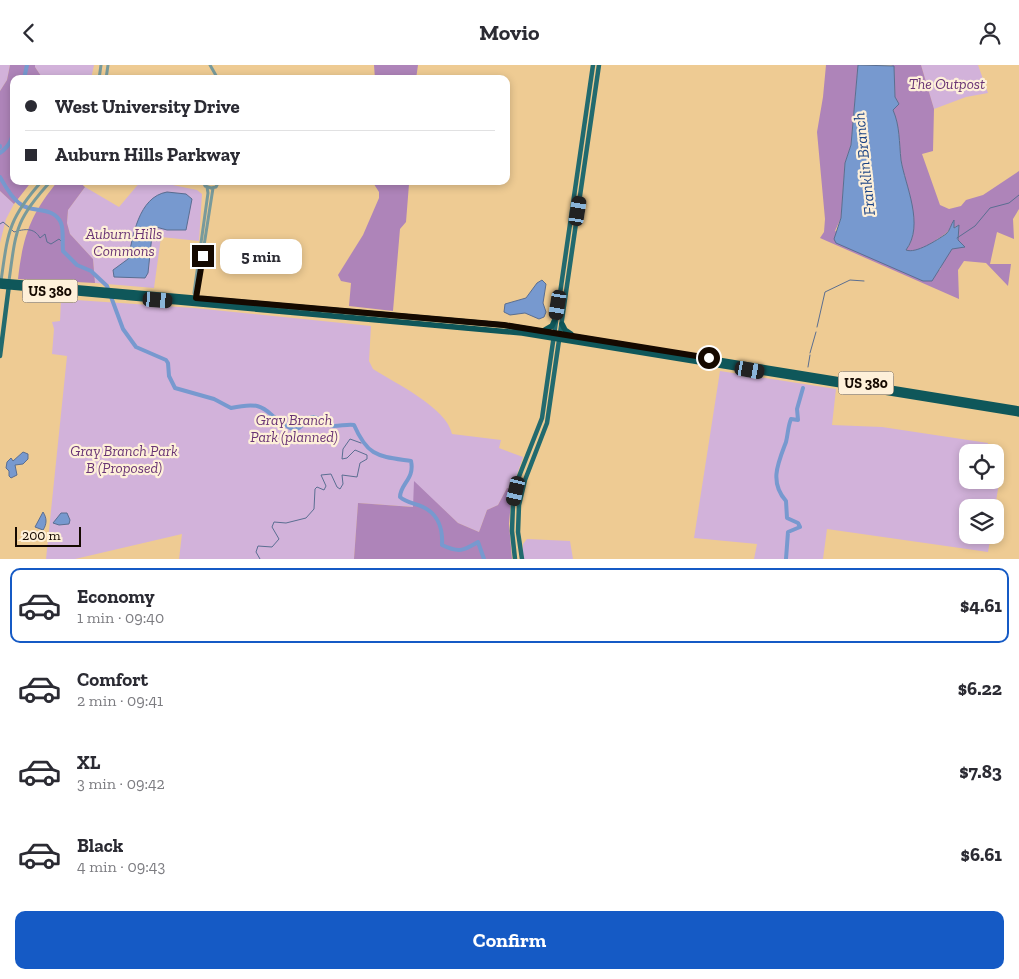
<!DOCTYPE html>
<html lang="en">
<head>
<meta charset="utf-8">
<style>
  :root { --surface:#fff; --page:#f7f7f7; --text:#2b2b33; --muted:#7c7c81; --line:#e1e1e2; --accent:#155ac5 }
  body { margin:0; font-family:"Zilla Slab",serif; background:var(--page); color:var(--text); height:100vh; display:flex; flex-direction:column; font-size:19px; white-space:nowrap }
  * { box-sizing:border-box; margin:0 }
  p { font-size:16px; color:var(--muted) }
  .icon { flex:none; width:28px; height:28px; fill:none; stroke:currentColor; stroke-width:2; stroke-linecap:round; stroke-linejoin:round }
  .map { position:relative; height:494px; overflow:hidden }
  .drawer { display:flex; flex-direction:column; background:var(--surface); flex:1 }
  .drawer>* { flex:none }
  .hud { position:absolute; left:10px; top:10px; width:500px; height:110px; border-radius:10px; box-shadow:0 2px 8px #0003; display:grid; align-content:center; height:110px; padding:0 15px; background:var(--surface) }
  .buttons { position:absolute; left:959px; top:379px; display:grid; gap:10px }
  .buttons a { display:grid; place-items:center; width:45px; height:45px; border-radius:10px; background:var(--surface); box-shadow:0 2px 8px #0003; font-size:25px }
  .scale { position:absolute; left:15px; bottom:12px; width:66px; box-sizing:border-box; padding-left:5px; border:2px solid #150900; border-top:0; font-size:14px; line-height:18px; white-space:nowrap; color:#150900; -webkit-text-stroke:4px #fef0d9; paint-order:stroke }
  .end { position:absolute; width:22px; height:22px; margin:-11px; border:6px solid #150900; background:#fff; box-shadow:0 0 0 2px #fff }
  .from { border-radius:50% }
  .bubble { position:absolute; height:35px; border-radius:10px; background:var(--surface); box-shadow:0 2px 8px #0003; font-size:16px; font-weight:700; line-height:35px; text-align:center }
  .car { position:absolute; width:15px; height:30px; margin:-15px -8px; border-radius:6px; box-shadow:0 0 4px 1px #0007; background:linear-gradient(#222 24%,#8ab4d8 0 40%,#222 0 76%,#8ab4d8 0 86%,#222 0) }
  .hud b { display:flex; align-items:center; gap:18px; height:48px; font-size:19px }
  .hud b+b { border-top:1px solid var(--line) }
  .hud i { width:12px; height:12px; background:var(--text) }
  ul { padding:9px 0 0; list-style:none }
  li { display:flex; align-items:center; gap:15px; height:75px; margin:0 10px 8px; padding:0 5px; border:2px solid transparent; border-radius:10px }
  li div { flex:1 }
  li b { display:block; font-size:19px }
  li em { font-style:normal; font-weight:700 }
  li.active { border-color:var(--accent) }
  li>.icon { width:45px; height:45px; stroke-width:1.5 }
  .primary-button { display:flex; gap:10px; margin-top:auto; padding:10px 15px }
  .primary-button a { flex:1; height:58px; border-radius:10px; background:var(--accent); color:#fff; font-size:20px; font-weight:700; line-height:58px; text-align:center }
  header { display:flex; justify-content:space-between; align-items:center; height:65px; padding:0 15px; background:var(--surface); font-size:22px; font-weight:700 }
  .map>svg:first-child { display:block }
  .green { fill:#d2b2da }
  .forest { fill:#ae84b9 }
  .water { fill:#7799cf; stroke:#5a6e91 }
  .lines { fill:none; stroke-linecap:round; stroke-linejoin:round }
  .stream { stroke:#5a6e91; stroke-width:1 }
  .river { stroke:#7799cf; stroke-width:4 }
  .minor { stroke:#789a9b; stroke-width:3 }
  .major { stroke:#226a6e; stroke-width:4.5 }
  .highway { stroke:#0f575a; stroke-width:5.5 }
  .route { stroke:#150900; stroke-width:6 }
  .labels { text-anchor:middle; dominant-baseline:central; stroke-width:4.5; stroke-linejoin:round; paint-order:stroke }
  .shield { fill:#fef0d9; stroke:#5b4e41; stroke-width:1 }
  .shield-label { font-size:14px; font-weight:bold; fill:#150900 }
  .park-label { font-size:15px; font-style:italic; fill:#693475; stroke:#fef0d9 }
  .water-label { font-size:16px; font-style:italic; fill:#1b4385; stroke:#fef0d9 }
</style>
</head>
<body>
<header><svg class="icon" aria-label="back" viewBox="0 0 24 24"><path d="M15 5l-7 7 7 7"/></svg>Movio<svg class="icon" aria-label="person" viewBox="0 0 24 24"><circle cx="12" cy="8" r="4"/><path d="M4 21q1-7 8-7t8 7"/></svg></header>
<div class="map">
<svg width="1019" height="494" viewBox="0 0 1019 494">
  <rect width="100%" height="100%" fill="#eecb93"/>
  <path class="green" d="M0,0H10L7,15L0,26Z
    M35,0H94L91,14H43L35,2Z
    M921,0H978L988,28L966,32L934,44Z
    M141,116H153L197,125L202,129L199,176L161,172L154,223L95,218L93,194L70,169L67,158L68,145L85,122L119,142Z
    M0,126L14,139L6,154L0,178Z
    M61,234L194,243L371,261L369,296L373,304C395,318 447,343 452,369L501,375L499,383L523,392L512,424L507,423L498,440L487,445L479,467L458,458L414,417V442L358,438L354,494H179L182,469L75,494H46L67,291L52,289L54,264L52,257L60,256Z
    M720,306L836,324L832,360L882,362L988,378L986,387L968,388V415H995V397L1002,398L995,443L968,442V470H991L988,487L827,464L823,494H754L757,479L694,473Z
    M527,474L570,476L573,494H523V479Z"/>
  <path class="forest" d="M10,0H35V2L43,14H14V116H32L14,139L0,126V26L7,15Z
    M374,0H418L416,14H375Z
    M826,0H858L851,80L845,98L841,153L835,166L940,205L943,196L952,184L964,181L958,175L959,160L953,163L954,156C952,160 949,166 945,169C936,175 916,190 906,185C925,162 904,118 901,94C899,77 900,61 893,45L899,39L895,32L894,2L891,0H921L934,44L933,86L922,89L940,140L949,144L961,141L966,135L983,130L1019,106V144L1013,154L1014,174L997,167L990,199H1011L1008,221L986,198L964,196L958,205L959,234L820,173L824,167L825,154L817,67L823,32Z
    M58,116H78L85,122L68,145L67,158L70,169L93,194L95,218L18,214C23,171 30,150 58,116Z
    M372,116H403L409,119L406,157L400,164L393,246L349,241L351,218L341,216L338,210L363,170L379,133V127Z
    M414,416L458,458L479,467L487,445L498,440L507,423L512,424L509,459L512,494H354L358,438L413,442Z"/>
  <path class="water" d="M858,0L894,1L895,32L899,39L893,45C900,61 899,77 901,95C905,120 925,160 906,185C916,189 937,175 946,169C950,166 951,159 954,155V163L959,160L958,175L965,182L952,184L932,216H923L836,178L834,174L841,153L845,98L851,80Z
    M167,127L186,129L192,134L186,165H167L156,162L152,170L148,208L145,213L114,212L113,205L128,194C133,172 138,132 167,127Z
    M542,215L546,219L543,238L546,247L544,252L539,254L525,248L510,250L504,247L505,239L526,233L537,218Z
    M23,387L28,389V394L23,399L15,400L17,410L11,413L9,411V406L6,403L7,397L11,393L13,396Z
    M43,447C47,453 47,459 43,465L35,462Z
    M61,448H67L70,455L69,459L59,460L53,458Z"/>
  <g class="lines">
    <path class="stream" d="M0,159L3,157L9,162
      M12,165L14,167C24,164 34,162 40,173L45,169L47,177L51,179L59,174L61,176
      M957,173L975,161L990,143L1009,138L1019,130
      M817,262L825,227L850,215L864,216
      M810,288L816,267
      M808,302L810,290
      M260,494L256,487L258,481L272,482L279,474L272,462L274,457L286,458L306,453L314,444L315,424L317,422L324,425L326,421L321,410L331,409L337,422L340,424L343,419L342,410L357,412L360,398L367,394V390L355,385L347,393L342,394L343,384L350,374L361,378"/>
    <path class="river" d="M24,14L27,0
      M0,81V82
      M0,88C11,80 13,72 14,59
      M0,112C5,121 11,132 19,138C31,149 53,140 61,158C64,165 62,178 63,186L77,200L91,206L107,221L123,264L136,282L166,295L168,298L169,311L175,323L214,334L231,343C272,334 262,350 294,365L299,363L312,352C321,352 325,360 334,361C341,361 348,359 354,360C368,392 378,391 411,396C415,414 400,419 400,432C407,438 415,438 423,442C438,449 443,464 442,480C459,488 463,486 478,477L484,494
      M786,494L788,467L800,462L798,458L787,453L786,436C769,417 778,398 786,377C788,369 788,361 791,354L798,355L797,344L803,323"/>
    <path class="minor" d="M210,0L218,14
      M99,14L101,0
      M106,14L108,0
      M203,116L205,121L211,123L216,122L219,116
      M1,216C8,167 8,154 42,116
      M9,216C16,165 15,155 51,116
      M196,232L213,123
      M196,233L194,228L208,128L207,122"/>
    <path class="major" d="M0,291L9,220
      M515,494L512,466L513,438L518,414L542,353L593,0
      M522,494L518,467L519,440L525,415L547,358L599,0"/>
    <path class="highway" d="M0,216L503,260L1019,344
      M0,221L522,268L1019,349
      M562,259L565,265L571,269
      M545,265L552,261L556,252"/>
  </g>
  <g class="lines">
    <path class="route" d="M203,191L196,233L504,260L709,293"/>
  </g>
  <g class="labels">
    <g class="shield">
      <rect x="22.5" y="214.5" width="55" height="23" rx="4"/>
      <rect x="838.5" y="306.5" width="55" height="23" rx="4"/>
    </g>
    <g class="shield-label">
      <text x="50" y="226">US 380</text>
      <text x="866" y="318">US 380</text>
    </g>
    <g class="park-label">
      <text x="947" y="19">The Outpost</text>
      <text x="124" y="169">Auburn Hills<tspan x="124" dy="17">Commons</tspan></text>
      <text x="294" y="355">Gray Branch<tspan x="294" dy="17">Park (planned)</tspan></text>
      <text x="124" y="386">Gray Branch Park<tspan x="124" dy="17">B (Proposed)</tspan></text>
    </g>
    <g class="water-label">
      <text transform="translate(864 99) rotate(-96)">Franklin Branch</text>
    </g>
  </g>
</svg>
<div class="buttons">
<a><svg class="icon" aria-label="locate" viewBox="0 0 24 24"><circle cx="12" cy="12" r="6"/><path d="M12 2v4M12 18v4M2 12h4M18 12h4"/></svg></a>
<a><svg class="icon" aria-label="layers" viewBox="0 0 24 24"><path d="M12 4l9 5-9 5-9-5zM3 14l9 5 9-5"/></svg></a>
</div>
<div class="scale">200 m</div>
<i class="end from" style="left:709px;top:293px"></i>
<i class="end" style="left:203px;top:191px"></i>
<div class="bubble" style="left:220px;top:174px;width:82px">5 min</div>
<i class="car" style="left:578px;top:146px;rotate:9deg"></i>
<i class="car" style="left:158px;top:235px;rotate:95deg"></i>
<i class="car" style="left:558px;top:240px;rotate:189deg"></i>
<i class="car" style="left:750px;top:305px;rotate:100deg"></i>
<i class="car" style="left:516px;top:426px;rotate:193deg"></i>
<div class="hud">
<b><i class="from"></i>West University Drive</b>
<b><i></i>Auburn Hills Parkway</b>
</div>
</div>
<section class="drawer">
<ul>
<li class="active"><svg class="icon" aria-label="car" viewBox="0 0 24 24"><path d="M5 17H2v-5l4-1 3-4h7l3 4 3 1v5h-3M9 17h6M6 11h13"/><circle cx="7" cy="17" r="2"/><circle cx="17" cy="17" r="2"/></svg><div><b>Economy</b><p>1 min · 09:40</p></div><em>$4.61</em></li>
<li><svg class="icon" aria-label="car" viewBox="0 0 24 24"><path d="M5 17H2v-5l4-1 3-4h7l3 4 3 1v5h-3M9 17h6M6 11h13"/><circle cx="7" cy="17" r="2"/><circle cx="17" cy="17" r="2"/></svg><div><b>Comfort</b><p>2 min · 09:41</p></div><em>$6.22</em></li>
<li><svg class="icon" aria-label="car" viewBox="0 0 24 24"><path d="M5 17H2v-5l4-1 3-4h7l3 4 3 1v5h-3M9 17h6M6 11h13"/><circle cx="7" cy="17" r="2"/><circle cx="17" cy="17" r="2"/></svg><div><b>XL</b><p>3 min · 09:42</p></div><em>$7.83</em></li>
<li><svg class="icon" aria-label="car" viewBox="0 0 24 24"><path d="M5 17H2v-5l4-1 3-4h7l3 4 3 1v5h-3M9 17h6M6 11h13"/><circle cx="7" cy="17" r="2"/><circle cx="17" cy="17" r="2"/></svg><div><b>Black</b><p>4 min · 09:43</p></div><em>$6.61</em></li>
</ul>
<div class="primary-button"><a>Confirm</a></div>
</section>
</body>
</html>
